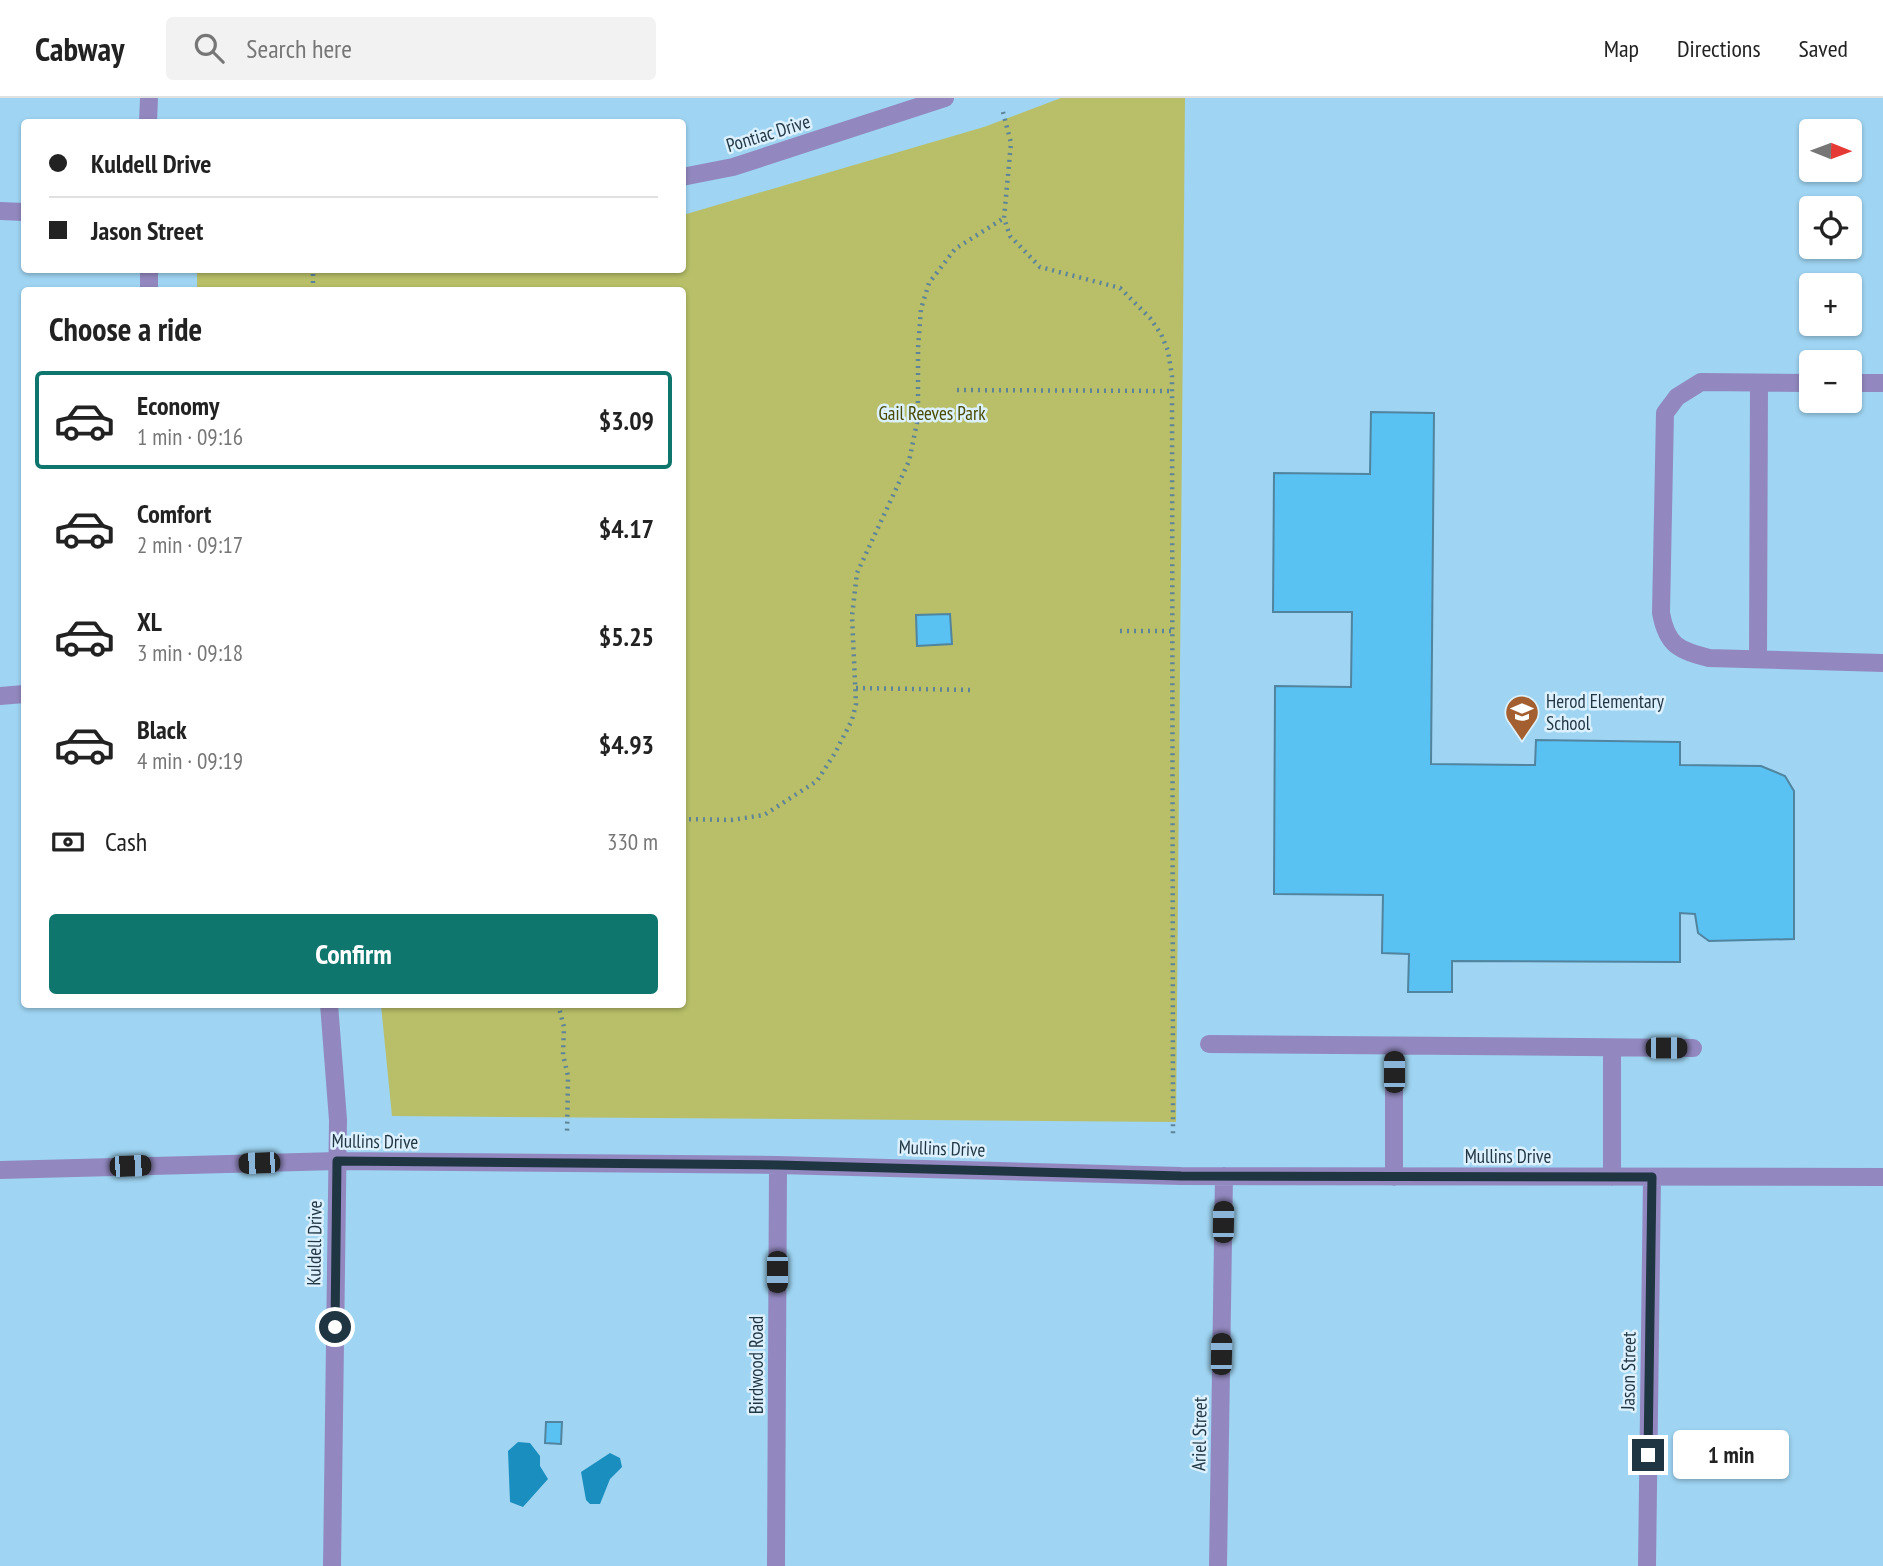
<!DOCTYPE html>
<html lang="en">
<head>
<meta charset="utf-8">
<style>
  :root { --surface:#fff; --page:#f2f2f2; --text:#222; --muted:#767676; --line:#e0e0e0; --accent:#0f766e }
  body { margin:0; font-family:"PT Sans Narrow",sans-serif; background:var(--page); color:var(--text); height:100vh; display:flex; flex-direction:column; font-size:26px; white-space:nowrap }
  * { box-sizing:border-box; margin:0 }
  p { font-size:23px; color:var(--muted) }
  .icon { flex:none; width:38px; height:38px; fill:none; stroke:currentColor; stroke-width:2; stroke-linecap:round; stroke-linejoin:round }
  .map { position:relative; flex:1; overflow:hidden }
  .drawer { position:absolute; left:21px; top:189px; width:665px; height:721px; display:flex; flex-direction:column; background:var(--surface); border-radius:7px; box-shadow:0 2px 5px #0004 }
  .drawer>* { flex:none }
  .top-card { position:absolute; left:21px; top:21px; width:665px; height:154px; border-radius:7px; box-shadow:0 2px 5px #0004; display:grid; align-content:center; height:154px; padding:0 28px; background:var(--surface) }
  .needle { width:46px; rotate:91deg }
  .fabs { position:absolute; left:1799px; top:21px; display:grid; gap:14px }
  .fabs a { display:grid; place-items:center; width:63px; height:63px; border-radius:7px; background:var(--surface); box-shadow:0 2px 5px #0004; font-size:35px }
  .end { position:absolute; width:32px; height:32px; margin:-16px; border:9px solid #1f3541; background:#fff; box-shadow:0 0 0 4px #fff }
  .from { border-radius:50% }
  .bubble { position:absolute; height:49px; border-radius:7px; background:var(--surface); box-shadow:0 2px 5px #0004; font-size:23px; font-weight:700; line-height:49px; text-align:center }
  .car { position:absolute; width:21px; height:42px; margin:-21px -10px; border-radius:9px; box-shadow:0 0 5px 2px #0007; background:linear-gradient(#222 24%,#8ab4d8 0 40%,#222 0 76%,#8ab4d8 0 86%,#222 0) }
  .top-card b { display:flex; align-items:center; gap:24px; height:66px; font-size:26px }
  .top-card b+b { border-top:2px solid var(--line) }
  .top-card i { width:18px; height:18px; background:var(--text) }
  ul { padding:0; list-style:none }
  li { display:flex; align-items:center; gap:21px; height:98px; margin:0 14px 10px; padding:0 14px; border:4px solid transparent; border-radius:7px }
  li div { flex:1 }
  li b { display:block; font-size:26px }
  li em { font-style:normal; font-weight:700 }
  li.current { border-color:var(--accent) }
  li>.icon { width:63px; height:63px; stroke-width:1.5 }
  h2 { padding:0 28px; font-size:32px; line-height:84px }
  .pay { display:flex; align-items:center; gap:18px; height:77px; padding:0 28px; font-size:26px }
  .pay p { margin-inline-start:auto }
  .action { display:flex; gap:14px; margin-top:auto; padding:14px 28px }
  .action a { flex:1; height:80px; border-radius:7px; background:var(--accent); color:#fff; font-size:28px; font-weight:700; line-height:80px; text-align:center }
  header { display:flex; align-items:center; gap:42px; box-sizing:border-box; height:98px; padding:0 35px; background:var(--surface); border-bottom:2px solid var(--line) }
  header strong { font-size:33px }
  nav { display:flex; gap:38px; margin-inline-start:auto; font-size:24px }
  .search { width:490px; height:63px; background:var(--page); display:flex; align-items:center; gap:18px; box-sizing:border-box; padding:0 24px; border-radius:7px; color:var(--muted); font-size:26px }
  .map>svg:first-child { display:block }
  .green { fill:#b8bf68 }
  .water { fill:#1a8fbf }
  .building { fill:#5ac1f3; stroke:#50849f; stroke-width:2 }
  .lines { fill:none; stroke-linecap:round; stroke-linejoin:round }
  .path { stroke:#5e8499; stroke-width:4.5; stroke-dasharray:2 5; stroke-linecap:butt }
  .minor { stroke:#9288bf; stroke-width:18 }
  .route { stroke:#1f3541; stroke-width:9 }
  .labels { text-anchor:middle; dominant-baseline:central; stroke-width:5; stroke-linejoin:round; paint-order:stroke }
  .street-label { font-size:19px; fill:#1f3541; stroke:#dcf1fd }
  .park-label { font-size:19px; fill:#484b00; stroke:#dcf1fd }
  .poi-label { font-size:19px; fill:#1f3541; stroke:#dcf1fd; text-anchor:start }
</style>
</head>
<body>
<header>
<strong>Cabway</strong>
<div class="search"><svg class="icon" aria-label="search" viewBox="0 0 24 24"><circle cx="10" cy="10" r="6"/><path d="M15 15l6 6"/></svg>Search here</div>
<nav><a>Map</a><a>Directions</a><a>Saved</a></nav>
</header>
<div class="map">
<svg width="1883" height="1468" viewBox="0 0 1883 1468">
  <rect width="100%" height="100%" fill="#9fd5f3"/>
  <path class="green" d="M1061,0H1185L1176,1024L392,1018L381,907L682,906V192H197V172H682L683,117L984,29Z"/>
  <path class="water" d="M518,1344L530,1345L540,1358V1368L548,1381L523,1409L510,1404L508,1353Z
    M610,1355L620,1360L622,1369L610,1381L600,1406H590L586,1402L581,1374Z"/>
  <path class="building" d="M1371,314L1434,315L1431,666L1535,667L1536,642L1680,644V667L1761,668L1785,678L1794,693V841L1709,843L1698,835L1695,816L1680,815V864L1452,863V894H1408L1409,856L1382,855L1383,797L1274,796L1275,588L1351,589L1352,514H1273L1274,375L1370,376Z
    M950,516L952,546L917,548L916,517Z
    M546,1324H562L561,1346L545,1345Z"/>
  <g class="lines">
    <path class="path" d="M1003,14L1011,45L1004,120L1010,138L1040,169L1120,190L1150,220L1161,236L1168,253L1172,278L1173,1039
      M313,192V172
      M957,292L1172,293
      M1120,533H1174
      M856,590L974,592
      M682,721L731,722L764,717L817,683L835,655L852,622L856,606L852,518L857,475L909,363L918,320V250L921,211L929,185L955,151L1004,120
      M558,906L564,929L563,957L568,978L567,1037"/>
    <path class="minor" d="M148,24L149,0
      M682,79L733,69L945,0
      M0,113L24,114
      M149,172V192
      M1811,285L1701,284L1677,299L1665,315L1661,515C1667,548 1679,552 1709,560L1883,565
      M1850,285H1883
      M1758,561L1759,285
      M0,598L24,596
      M329,906L338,1022L332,1468
      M1209,946L1693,950
      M1394,948V1079
      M1612,950V1079
      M0,1072L337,1063L778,1067L1181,1078L1883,1079
      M776,1468L778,1067
      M1218,1468L1224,1078
      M1647,1468L1652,1079"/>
  </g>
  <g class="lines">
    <path class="route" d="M335,1229L337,1063L778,1067L1181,1078L1652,1079L1648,1357"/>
  </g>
  <defs>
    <g id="school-pin" transform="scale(1.75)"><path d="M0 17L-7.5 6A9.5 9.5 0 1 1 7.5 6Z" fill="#a45f31" stroke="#dcf1fd"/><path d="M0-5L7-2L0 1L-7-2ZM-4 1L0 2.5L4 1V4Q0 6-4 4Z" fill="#fff"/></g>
  </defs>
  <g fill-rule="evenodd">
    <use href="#school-pin" x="1522" y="614"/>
  </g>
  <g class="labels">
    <g class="street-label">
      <text transform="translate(768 35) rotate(-17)">Pontiac Drive</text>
      <text transform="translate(375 1043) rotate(1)">Mullins Drive</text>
      <text transform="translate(942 1050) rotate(2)">Mullins Drive</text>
      <text x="1508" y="1058">Mullins Drive</text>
      <text transform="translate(314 1145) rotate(-89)">Kuldell Drive</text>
      <text transform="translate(756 1267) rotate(-90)">Birdwood Road</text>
      <text transform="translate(1628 1273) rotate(-89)">Jason Street</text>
      <text transform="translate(1199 1336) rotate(-89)">Ariel Street</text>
    </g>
    <g class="park-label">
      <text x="932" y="315">Gail Reeves Park</text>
    </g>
    <g class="poi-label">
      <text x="1546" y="603">Herod Elementary<tspan x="1546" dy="22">School</tspan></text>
    </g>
  </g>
</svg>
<div class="fabs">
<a><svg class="needle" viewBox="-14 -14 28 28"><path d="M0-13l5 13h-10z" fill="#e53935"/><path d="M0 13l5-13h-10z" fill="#767676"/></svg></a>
<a><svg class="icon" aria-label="locate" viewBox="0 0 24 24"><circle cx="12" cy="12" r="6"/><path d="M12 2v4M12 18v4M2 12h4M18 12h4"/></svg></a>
<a>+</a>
<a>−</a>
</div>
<i class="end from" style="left:335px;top:1229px"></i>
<i class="end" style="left:1648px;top:1357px"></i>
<div class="bubble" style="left:1673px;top:1332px;width:116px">1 min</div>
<i class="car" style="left:1666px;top:950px;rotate:90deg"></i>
<i class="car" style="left:1394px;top:974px;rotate:0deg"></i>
<i class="car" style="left:259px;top:1065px;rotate:268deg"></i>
<i class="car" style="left:130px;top:1068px;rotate:88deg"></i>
<i class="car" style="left:1223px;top:1124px;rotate:1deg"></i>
<i class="car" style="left:777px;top:1174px;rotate:180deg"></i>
<i class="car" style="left:1221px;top:1256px;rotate:1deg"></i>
<div class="top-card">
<b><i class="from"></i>Kuldell Drive</b>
<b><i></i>Jason Street</b>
</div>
<section class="drawer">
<h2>Choose a ride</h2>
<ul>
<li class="current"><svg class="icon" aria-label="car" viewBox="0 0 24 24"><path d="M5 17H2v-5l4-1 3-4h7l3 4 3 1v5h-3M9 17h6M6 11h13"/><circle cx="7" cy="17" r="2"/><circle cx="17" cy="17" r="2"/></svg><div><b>Economy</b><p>1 min · 09:16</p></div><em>$3.09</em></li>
<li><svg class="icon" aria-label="car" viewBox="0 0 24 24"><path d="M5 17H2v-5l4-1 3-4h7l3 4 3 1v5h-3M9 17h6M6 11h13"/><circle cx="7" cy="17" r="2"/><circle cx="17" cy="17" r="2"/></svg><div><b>Comfort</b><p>2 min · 09:17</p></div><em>$4.17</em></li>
<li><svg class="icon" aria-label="car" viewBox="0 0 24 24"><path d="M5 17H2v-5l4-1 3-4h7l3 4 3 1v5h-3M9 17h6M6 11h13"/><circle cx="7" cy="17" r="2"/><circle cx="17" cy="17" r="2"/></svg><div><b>XL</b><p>3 min · 09:18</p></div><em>$5.25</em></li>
<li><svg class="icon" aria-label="car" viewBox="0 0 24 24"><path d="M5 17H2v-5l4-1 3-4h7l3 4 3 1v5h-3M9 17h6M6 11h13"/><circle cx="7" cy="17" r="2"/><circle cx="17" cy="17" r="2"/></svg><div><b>Black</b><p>4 min · 09:19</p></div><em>$4.93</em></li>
</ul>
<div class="pay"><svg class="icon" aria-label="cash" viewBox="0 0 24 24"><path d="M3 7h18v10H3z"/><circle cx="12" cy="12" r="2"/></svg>Cash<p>330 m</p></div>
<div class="action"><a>Confirm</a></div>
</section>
</div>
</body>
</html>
